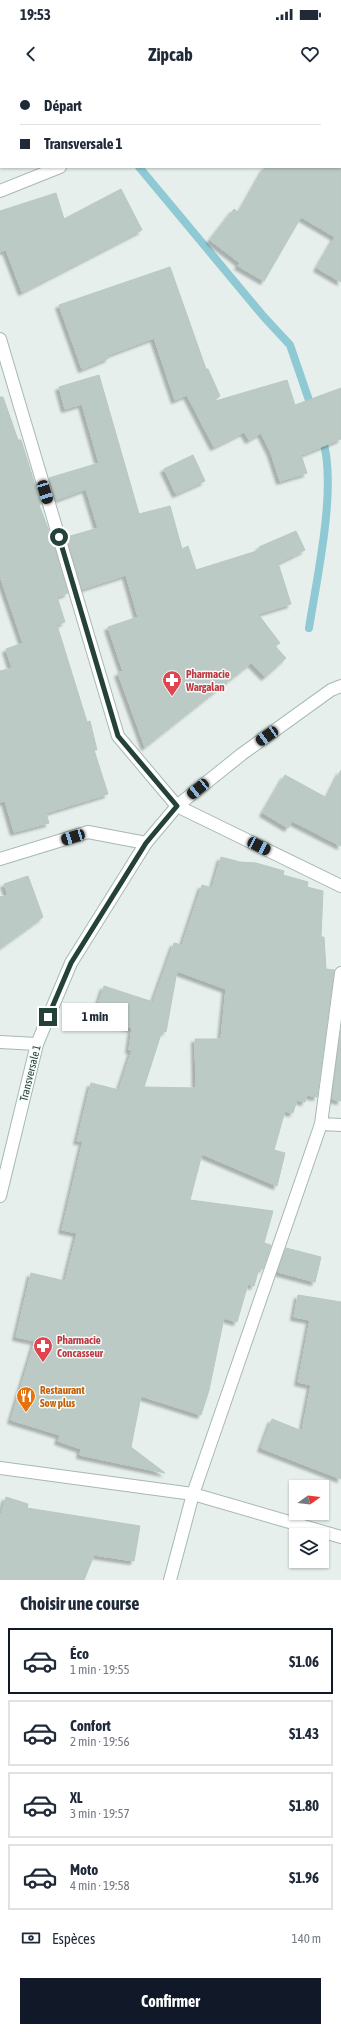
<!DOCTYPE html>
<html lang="fr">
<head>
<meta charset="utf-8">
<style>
  :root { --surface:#fff; --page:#f2f2f3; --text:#1f2937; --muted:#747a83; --line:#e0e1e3; --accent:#111827 }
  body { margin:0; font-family:"Asap Condensed",sans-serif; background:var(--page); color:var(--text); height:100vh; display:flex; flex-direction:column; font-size:15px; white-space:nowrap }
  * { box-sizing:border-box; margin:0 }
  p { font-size:13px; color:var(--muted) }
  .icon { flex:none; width:22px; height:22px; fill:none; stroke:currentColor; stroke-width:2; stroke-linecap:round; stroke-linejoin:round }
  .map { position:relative; height:1500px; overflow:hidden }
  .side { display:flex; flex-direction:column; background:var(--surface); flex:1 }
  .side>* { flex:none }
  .top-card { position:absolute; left:0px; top:0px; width:341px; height:88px; box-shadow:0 1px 3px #0004; display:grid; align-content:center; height:88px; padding:0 20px; background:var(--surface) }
  .needle { width:26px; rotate:75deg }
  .controls { position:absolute; left:289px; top:1400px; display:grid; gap:8px }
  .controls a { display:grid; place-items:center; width:40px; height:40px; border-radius:0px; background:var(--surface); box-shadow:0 1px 3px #0004; font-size:20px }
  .end { position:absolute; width:18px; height:18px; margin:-9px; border:5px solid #24423a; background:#fff; box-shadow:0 0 0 2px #fff }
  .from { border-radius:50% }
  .bubble { position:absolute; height:28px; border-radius:0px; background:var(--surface); box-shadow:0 1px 3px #0004; font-size:13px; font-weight:700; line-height:28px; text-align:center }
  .car { position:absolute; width:12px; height:24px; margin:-12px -6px; border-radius:5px; box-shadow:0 0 3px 1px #0007; background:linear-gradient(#222 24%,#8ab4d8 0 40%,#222 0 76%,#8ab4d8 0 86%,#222 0) }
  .top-card b { display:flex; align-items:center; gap:14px; height:38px; font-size:15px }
  .top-card b+b { border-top:1px solid var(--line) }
  .top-card i { width:10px; height:10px; background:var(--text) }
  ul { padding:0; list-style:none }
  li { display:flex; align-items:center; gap:12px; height:66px; margin:0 8px 6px; padding:0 12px; border:2px solid var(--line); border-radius:0px }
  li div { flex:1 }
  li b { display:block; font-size:15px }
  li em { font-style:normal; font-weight:700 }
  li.active { border-color:var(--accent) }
  li>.icon { width:36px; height:36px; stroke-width:1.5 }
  h2 { padding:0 20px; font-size:18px; line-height:48px }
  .pay { display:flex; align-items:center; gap:10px; height:44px; padding:0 20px; font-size:15px }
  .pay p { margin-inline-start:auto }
  .cta { display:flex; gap:8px; margin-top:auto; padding:8px 20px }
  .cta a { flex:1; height:46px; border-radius:0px; background:var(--accent); color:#fff; font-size:16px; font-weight:700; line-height:46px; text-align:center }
  .status { display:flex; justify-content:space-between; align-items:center; height:28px; padding:0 20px; background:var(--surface); direction:ltr }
  .status svg { height:11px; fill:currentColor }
  header { display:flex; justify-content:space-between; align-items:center; height:52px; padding:0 20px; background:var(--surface); font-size:18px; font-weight:700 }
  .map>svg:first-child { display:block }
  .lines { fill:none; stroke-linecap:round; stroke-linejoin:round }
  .stream { stroke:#8ec9d4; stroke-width:8 }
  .building { fill:#bbcac4; stroke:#b8c9c2; fill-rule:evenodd; filter:url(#shadow) }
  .minor-casing { stroke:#a8b8b2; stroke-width:14 }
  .tertiary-casing { stroke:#a8b8b2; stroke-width:14 }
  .secondary-casing { stroke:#a4bbb3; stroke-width:14 }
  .minor { stroke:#fff; stroke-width:12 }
  .tertiary { stroke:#fff; stroke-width:12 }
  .secondary { stroke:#fff; stroke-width:12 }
  .route { stroke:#24423a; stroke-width:5 }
  .labels { text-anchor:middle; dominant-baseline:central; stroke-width:3; stroke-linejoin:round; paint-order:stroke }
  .health-label { font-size:11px; font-weight:bold; fill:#be3a42; stroke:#f7fbf9; text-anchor:start }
  .street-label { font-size:11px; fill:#24423a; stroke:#f7fbf9 }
  .food-label { font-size:11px; font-weight:bold; fill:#c56008; stroke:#f7fbf9; text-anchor:start }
</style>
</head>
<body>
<div class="status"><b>19:53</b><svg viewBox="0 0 49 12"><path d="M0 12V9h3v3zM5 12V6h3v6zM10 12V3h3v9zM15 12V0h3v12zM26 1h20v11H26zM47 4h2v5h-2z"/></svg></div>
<header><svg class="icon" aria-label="back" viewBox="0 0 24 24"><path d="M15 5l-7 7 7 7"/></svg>Zipcab<svg class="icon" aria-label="heart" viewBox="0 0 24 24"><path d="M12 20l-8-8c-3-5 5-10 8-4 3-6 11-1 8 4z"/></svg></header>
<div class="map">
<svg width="341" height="1500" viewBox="0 0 341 1500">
  <defs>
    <filter id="shadow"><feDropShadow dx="-3.5" dy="3.5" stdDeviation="1" flood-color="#0004"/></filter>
  </defs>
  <rect width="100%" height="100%" fill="#e6efeb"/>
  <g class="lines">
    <path class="stream" d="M109,0V1
      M139,87L264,237L290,265L312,329
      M309,548C317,497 338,404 322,357"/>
  </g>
  <path class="building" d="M265,87H341V202L317,188L335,157L301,137L264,201L238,186L240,183L210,160L234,129L239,133Z
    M121,109L142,150L22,212L6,170L0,172V131L56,113L64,139Z
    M170,187L206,289H208L220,316L212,322L287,300L295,325L341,308V359L301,375L307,393L280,401L271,373L261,353L249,360L244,352L214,367L187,315L175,320L154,258L108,275L109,278L82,289L59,225Z
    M99,295L139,434L170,426L182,469L188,466L196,490L260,470L259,467L296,451L305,470L278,483L291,524L258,534L280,563L275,566L286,578L265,597L251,583L145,667L118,593L123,591L108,547L138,537L126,495L82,509L67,457L98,448L86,409L56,420L49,398L99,383L82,324L65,329L59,307Z
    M0,317H3L18,360H21L41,424L39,425L51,456L68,513L57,517L65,542L57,545L87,642L90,641L97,670H94L108,714L46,733L49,743L14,752L5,721L0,722V591L12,588L6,569L23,563L0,496Z
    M193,375L205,401L176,414L164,389Z
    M341,690V766L292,741L288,748L263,733L285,695L327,718Z
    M221,777L240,782L256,783L284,791L283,795L308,802L307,807L323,811L321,857H324L326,889L334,890L317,1017L307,1015L305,1022L297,1020L293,1033L285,1031L274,1070L285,1073L277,1106L202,1074L190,1120L273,1131L264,1163L271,1165L263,1189L259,1188L254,1206L248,1204L237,1242L224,1238L209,1310L201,1335L141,1316L131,1367L165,1393L80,1375L81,1369L58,1361L60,1355L11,1340L35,1261L16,1257L31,1193L65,1201L77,1153L62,1150L83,1061H77L91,1003L119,1010L132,970H129L132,948L94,936L104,906L153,922L174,863L182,865L202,805L212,808ZM177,891L226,909L221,959H195L196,1008L144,1007L162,951L166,952Z
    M28,796L43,837L0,868V817L8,815L4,804Z
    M341,950V1021L332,1019Z
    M286,1168L321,1177L315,1202L278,1192Z
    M298,1215L341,1222V1399L261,1368L272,1339L302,1351L311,1305L298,1302L310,1240L294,1237Z
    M6,1417L28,1424L27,1428L140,1446L134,1481L94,1475L84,1500H0V1438Z"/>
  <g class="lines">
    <g class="minor-casing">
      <path id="minor" d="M171,1L172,0
        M0,111L60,87
        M0,259L118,656L177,726L341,806
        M0,962L37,964
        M321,1044L341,1045
        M0,1388L193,1414L341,1457
        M170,1500L193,1414L321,1044L341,893"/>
    </g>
    <g class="tertiary-casing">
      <path id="tertiary" d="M307,0L308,1
        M340,24L341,25
        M0,779L88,752L146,763"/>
    </g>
    <g class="secondary-casing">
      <path id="secondary" d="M0,1116L37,964L71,883L146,763L177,726L242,674L331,610L341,606"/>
    </g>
    <use href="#minor" class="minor"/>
    <use href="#tertiary" class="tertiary"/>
    <use href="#secondary" class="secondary"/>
  </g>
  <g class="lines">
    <path class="route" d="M48,937L71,883L146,763L177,726L118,656L59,457"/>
  </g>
  <defs>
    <g id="pharmacy-pin" transform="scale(1)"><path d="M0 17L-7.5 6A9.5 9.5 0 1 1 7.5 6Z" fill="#e0444e" stroke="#f7fbf9"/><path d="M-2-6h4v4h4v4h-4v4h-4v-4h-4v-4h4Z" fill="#fff"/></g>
    <g id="restaurant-pin" transform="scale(1)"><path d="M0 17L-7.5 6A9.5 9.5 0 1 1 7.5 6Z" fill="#e8710a" stroke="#f7fbf9"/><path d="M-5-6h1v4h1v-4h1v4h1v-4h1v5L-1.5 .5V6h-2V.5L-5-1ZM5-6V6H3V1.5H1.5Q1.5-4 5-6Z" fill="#fff"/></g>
  </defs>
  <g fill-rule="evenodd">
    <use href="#pharmacy-pin" x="172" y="600"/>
    <use href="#pharmacy-pin" x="43" y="1266"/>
    <use href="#restaurant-pin" x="26" y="1316"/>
  </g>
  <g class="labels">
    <g class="health-label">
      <text x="186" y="594">Pharmacie<tspan x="186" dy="13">Wargalan</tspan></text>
      <text x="57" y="1260">Pharmacie<tspan x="57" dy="13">Concasseur</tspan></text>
    </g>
    <g class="street-label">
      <text transform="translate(30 993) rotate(-76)">Transversale 1</text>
    </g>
    <g class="food-label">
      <text x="40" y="1310">Restaurant<tspan x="40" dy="13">Sow plus</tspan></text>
    </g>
  </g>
</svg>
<div class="controls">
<a><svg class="needle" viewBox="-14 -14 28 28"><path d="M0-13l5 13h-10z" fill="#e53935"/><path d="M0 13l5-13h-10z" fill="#747a83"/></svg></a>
<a><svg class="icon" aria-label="layers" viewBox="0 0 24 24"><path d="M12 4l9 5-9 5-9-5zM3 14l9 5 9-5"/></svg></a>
</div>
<i class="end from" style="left:59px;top:457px"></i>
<i class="end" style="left:48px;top:937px"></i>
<div class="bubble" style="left:62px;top:923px;width:66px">1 min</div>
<i class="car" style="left:45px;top:412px;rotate:163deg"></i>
<i class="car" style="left:267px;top:656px;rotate:235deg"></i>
<i class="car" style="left:198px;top:709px;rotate:231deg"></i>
<i class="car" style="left:73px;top:757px;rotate:253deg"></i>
<i class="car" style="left:259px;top:766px;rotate:116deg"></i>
<div class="top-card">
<b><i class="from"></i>Départ</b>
<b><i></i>Transversale 1</b>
</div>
</div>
<section class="side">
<h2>Choisir une course</h2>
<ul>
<li class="active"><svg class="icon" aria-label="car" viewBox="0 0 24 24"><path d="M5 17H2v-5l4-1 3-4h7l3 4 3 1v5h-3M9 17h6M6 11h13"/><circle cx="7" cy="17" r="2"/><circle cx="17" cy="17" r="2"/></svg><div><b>Éco</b><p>1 min · 19:55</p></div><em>$1.06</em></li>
<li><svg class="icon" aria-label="car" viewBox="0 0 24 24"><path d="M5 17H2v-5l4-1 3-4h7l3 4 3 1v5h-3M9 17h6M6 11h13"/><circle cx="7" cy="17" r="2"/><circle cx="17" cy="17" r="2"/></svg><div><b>Confort</b><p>2 min · 19:56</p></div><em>$1.43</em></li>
<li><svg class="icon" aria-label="car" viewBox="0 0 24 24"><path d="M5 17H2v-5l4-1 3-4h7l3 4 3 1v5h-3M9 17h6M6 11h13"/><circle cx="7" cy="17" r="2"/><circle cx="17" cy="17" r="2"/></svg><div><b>XL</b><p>3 min · 19:57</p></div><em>$1.80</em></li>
<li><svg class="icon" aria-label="car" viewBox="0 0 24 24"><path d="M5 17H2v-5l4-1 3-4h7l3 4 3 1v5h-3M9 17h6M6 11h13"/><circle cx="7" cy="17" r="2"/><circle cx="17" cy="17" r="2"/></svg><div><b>Moto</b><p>4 min · 19:58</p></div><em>$1.96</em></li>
</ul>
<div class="pay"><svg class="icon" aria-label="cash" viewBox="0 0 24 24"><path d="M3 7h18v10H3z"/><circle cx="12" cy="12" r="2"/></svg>Espèces<p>140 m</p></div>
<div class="cta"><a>Confirmer</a></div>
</section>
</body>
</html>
